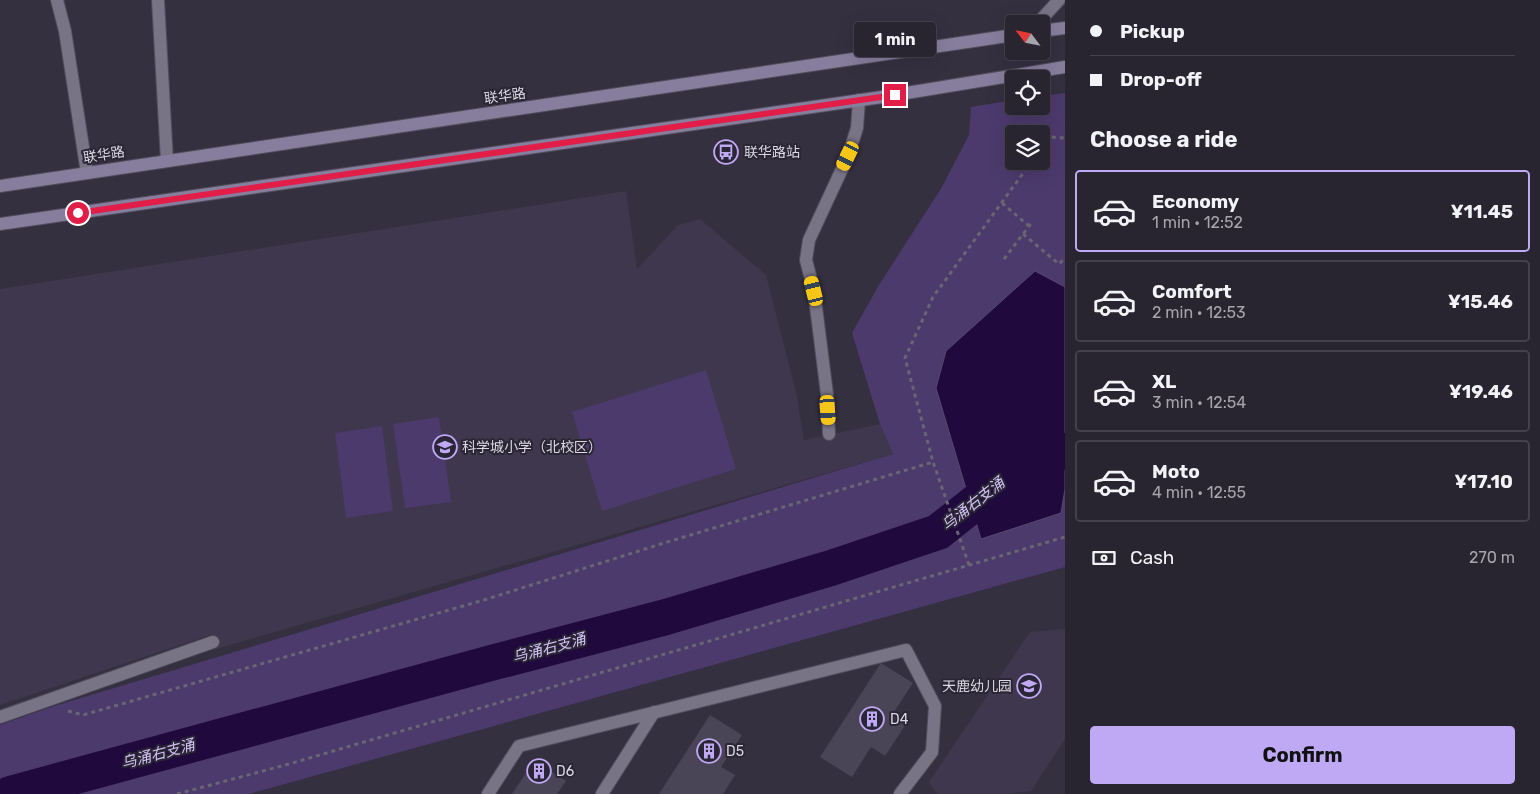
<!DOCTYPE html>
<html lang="en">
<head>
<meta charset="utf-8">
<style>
  :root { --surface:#282430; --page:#34303c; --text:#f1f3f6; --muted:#a5a4ab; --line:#44414c; --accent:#bfa8f4 }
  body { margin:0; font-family:Rubik,"Noto Sans SC",sans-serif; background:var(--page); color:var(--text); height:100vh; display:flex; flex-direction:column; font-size:19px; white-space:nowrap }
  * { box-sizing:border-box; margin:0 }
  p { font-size:16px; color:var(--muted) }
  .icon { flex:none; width:28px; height:28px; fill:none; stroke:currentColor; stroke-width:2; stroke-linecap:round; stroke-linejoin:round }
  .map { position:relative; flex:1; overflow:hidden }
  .details { display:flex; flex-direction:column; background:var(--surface); width:475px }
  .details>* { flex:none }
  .top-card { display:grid; align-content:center; height:110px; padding:0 25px; background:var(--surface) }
  .needle { width:32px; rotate:302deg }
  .buttons { position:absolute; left:1005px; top:15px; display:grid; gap:10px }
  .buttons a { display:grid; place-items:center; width:45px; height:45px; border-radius:5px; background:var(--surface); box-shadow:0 5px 20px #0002,0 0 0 1px var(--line); font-size:25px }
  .end { position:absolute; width:22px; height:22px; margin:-11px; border:6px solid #e11d48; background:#fff; box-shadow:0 0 0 2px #fff }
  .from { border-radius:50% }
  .bubble { position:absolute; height:35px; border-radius:5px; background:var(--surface); box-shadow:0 5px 20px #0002,0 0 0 1px var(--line); font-size:16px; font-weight:700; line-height:35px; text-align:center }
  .car { position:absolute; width:15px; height:30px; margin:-15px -8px; border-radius:6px; box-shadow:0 0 4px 1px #0007; background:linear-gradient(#f5c518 24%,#345 0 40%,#f5c518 0 76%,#345 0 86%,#f5c518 0) }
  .top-card b { display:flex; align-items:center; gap:18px; height:48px; font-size:19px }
  .top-card b+b { border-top:1px solid var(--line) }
  .top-card i { width:12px; height:12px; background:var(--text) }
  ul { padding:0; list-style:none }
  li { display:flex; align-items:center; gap:15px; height:82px; margin:0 10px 8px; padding:0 15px; border:2px solid var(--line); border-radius:5px }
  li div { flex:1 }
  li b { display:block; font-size:19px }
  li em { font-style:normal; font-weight:700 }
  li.selected { border-color:var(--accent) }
  li>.icon { width:45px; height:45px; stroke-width:1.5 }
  h2 { padding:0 25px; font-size:22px; line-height:60px }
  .pay { display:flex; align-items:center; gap:12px; height:55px; padding:0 25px; font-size:19px }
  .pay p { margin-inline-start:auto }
  .button { display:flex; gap:10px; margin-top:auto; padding:10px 25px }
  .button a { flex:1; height:58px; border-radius:5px; background:var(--accent); color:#111; font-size:20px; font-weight:700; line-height:58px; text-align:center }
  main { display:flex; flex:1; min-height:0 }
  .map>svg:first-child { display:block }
  .built { fill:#3e374d }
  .green { fill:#4c3a6d; fill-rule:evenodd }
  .water { fill:#200a3d; stroke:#58486e }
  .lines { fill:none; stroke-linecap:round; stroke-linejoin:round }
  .river { stroke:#200a3d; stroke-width:36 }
  .building { fill:#4a4556 }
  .street-casing { stroke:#514e5b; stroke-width:14 }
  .secondary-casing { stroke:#514e5b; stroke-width:14 }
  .path { stroke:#696573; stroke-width:3; stroke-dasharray:4 4; stroke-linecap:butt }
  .street { stroke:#787385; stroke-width:12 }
  .secondary { stroke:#877e9e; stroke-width:12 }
  .route { stroke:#e11d48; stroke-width:6 }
  .labels { text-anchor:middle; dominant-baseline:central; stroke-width:4; stroke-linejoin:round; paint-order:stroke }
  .street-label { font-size:14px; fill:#dad8e2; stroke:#2b2635 }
  .poi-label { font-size:14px; fill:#dad8e2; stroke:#2b2635; text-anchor:start }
  .water-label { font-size:15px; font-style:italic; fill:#d2c3f7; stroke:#2b2635 }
</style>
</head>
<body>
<main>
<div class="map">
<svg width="1065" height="794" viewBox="0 0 1065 794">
  <rect width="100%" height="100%" fill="#353040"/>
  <path class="built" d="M626,191L637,269L678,225L700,219L766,275L796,392L804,440L880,424L893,454L216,649L210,635L0,705V289Z
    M1065,629V739L1031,791L1006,794H937L929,782L1030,632Z"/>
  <path class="green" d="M1065,93V567L249,794H0V725L51,707L893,454L880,424L852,333L879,285L942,187L969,135L971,107L1014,100V106H1041V96ZM1014,134H1041V161H1014Z
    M706,370L736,469L602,511L572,412Z
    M439,417L451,502L405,508L393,424Z
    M382,426L393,511L346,518L335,433Z"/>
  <path class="water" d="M1035,271L1065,287V489L1061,513L981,539L936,388L946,351Z"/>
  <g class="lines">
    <path class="river" d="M10,794L491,663L666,617L831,568L938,532L1028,461L1065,451"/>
  </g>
  <path class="building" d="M881,663L913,683L892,715L906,724L885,756L871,747L852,777L820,757Z
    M710,715L742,735L721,767L735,775L723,794H659Z
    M534,761L566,781L557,794H512Z"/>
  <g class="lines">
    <g class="street-casing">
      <path id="street" d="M57,0L65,31L87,173
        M158,0L167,161
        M1037,24L1059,0
        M829,434L827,394L814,291L806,260L809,240L848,156L857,128L859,100
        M0,717L213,642
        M488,794L519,746L906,650L935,706L932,752L900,794
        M602,794L654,712"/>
    </g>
    <g class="secondary-casing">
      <path id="secondary" d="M1041,31L1065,28
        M0,186L1014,35
        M0,224L882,97L1065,67"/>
    </g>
    <path class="path" d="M1041,148L1050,137L1065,138
      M1002,203L1029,226
      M1023,234L1059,264L1065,258
      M1004,259L1033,221
      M969,565L933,462L905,358L933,297L1032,161
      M68,711L83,715L484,600L664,543L933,462
      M177,794L289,764L1065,537"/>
    <use href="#street" class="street"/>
    <use href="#secondary" class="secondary"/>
  </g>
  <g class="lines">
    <path class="route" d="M78,213L895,95"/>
  </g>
  <defs>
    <g id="bus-ring" transform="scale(1.25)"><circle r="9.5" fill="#2b2635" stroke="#bfa8f4" stroke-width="1.5"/><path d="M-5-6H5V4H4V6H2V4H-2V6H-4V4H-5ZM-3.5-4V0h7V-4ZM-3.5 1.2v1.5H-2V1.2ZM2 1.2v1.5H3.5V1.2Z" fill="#bfa8f4"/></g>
    <g id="school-ring" transform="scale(1.25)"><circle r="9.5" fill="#2b2635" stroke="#bfa8f4" stroke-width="1.5"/><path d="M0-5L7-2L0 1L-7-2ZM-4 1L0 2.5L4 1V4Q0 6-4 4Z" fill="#bfa8f4"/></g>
    <g id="building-ring" transform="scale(1.25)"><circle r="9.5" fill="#2b2635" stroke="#bfa8f4" stroke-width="1.5"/><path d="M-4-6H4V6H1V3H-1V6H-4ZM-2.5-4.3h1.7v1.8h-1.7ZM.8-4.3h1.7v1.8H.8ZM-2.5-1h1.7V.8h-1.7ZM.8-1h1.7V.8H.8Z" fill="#bfa8f4"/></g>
  </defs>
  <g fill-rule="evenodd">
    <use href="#bus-ring" x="726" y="152"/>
    <use href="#school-ring" x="445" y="447"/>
    <use href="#school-ring" x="1029" y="686"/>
    <use href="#building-ring" x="872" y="719"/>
    <use href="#building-ring" x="709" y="751"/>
    <use href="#building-ring" x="539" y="771"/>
  </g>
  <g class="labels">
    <g class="street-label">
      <text transform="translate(505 96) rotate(-8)">联华路</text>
      <text transform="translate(104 155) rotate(-9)">联华路</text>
    </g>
    <g class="poi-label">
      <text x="744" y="152">联华路站</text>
      <text x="462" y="447">科学城小学（北校区）</text>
      <text x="1012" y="686" text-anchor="end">天鹿幼儿园</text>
      <text x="890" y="719">D4</text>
      <text x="726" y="751">D5</text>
      <text x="556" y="771">D6</text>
    </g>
    <g class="water-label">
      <text transform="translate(973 504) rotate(-38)">乌涌右支涌</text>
      <text transform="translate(549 648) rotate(-15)">乌涌右支涌</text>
      <text transform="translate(158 754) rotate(-15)">乌涌右支涌</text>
    </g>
  </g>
</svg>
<div class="buttons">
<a><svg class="needle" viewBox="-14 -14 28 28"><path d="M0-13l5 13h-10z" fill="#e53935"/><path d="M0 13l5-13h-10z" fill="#a5a4ab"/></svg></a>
<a><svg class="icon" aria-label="locate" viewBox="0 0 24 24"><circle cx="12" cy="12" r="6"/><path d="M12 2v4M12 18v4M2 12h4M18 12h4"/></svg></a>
<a><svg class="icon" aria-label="layers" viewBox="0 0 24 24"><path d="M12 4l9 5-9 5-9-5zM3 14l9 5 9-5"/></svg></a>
</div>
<i class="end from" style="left:78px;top:213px"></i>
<i class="end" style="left:895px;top:95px"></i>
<div class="bubble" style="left:854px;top:22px;width:82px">1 min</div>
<i class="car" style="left:848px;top:156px;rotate:206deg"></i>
<i class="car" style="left:814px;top:291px;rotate:346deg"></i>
<i class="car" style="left:828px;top:410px;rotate:176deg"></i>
</div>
<section class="details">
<div class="top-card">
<b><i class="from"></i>Pickup</b>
<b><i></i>Drop-off</b>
</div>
<h2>Choose a ride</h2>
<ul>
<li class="selected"><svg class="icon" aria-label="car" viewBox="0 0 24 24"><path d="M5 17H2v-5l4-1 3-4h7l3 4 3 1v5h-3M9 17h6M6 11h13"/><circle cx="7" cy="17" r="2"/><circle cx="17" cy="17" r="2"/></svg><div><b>Economy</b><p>1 min · 12:52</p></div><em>¥11.45</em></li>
<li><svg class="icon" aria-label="car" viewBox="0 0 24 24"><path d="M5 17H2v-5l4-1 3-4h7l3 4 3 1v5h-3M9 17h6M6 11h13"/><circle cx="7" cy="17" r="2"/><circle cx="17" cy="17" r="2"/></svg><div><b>Comfort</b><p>2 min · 12:53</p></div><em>¥15.46</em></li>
<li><svg class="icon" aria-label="car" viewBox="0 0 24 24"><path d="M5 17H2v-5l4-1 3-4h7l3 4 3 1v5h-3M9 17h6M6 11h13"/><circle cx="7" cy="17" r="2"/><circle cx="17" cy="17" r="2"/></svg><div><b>XL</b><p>3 min · 12:54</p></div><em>¥19.46</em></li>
<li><svg class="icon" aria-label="car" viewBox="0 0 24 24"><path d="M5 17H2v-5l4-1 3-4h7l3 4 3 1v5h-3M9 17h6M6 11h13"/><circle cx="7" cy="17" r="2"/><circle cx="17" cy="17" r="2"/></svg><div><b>Moto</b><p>4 min · 12:55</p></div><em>¥17.10</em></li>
</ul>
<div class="pay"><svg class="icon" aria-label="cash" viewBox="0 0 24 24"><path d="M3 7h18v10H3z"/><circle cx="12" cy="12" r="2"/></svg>Cash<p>270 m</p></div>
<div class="button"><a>Confirm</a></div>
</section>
</main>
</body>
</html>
